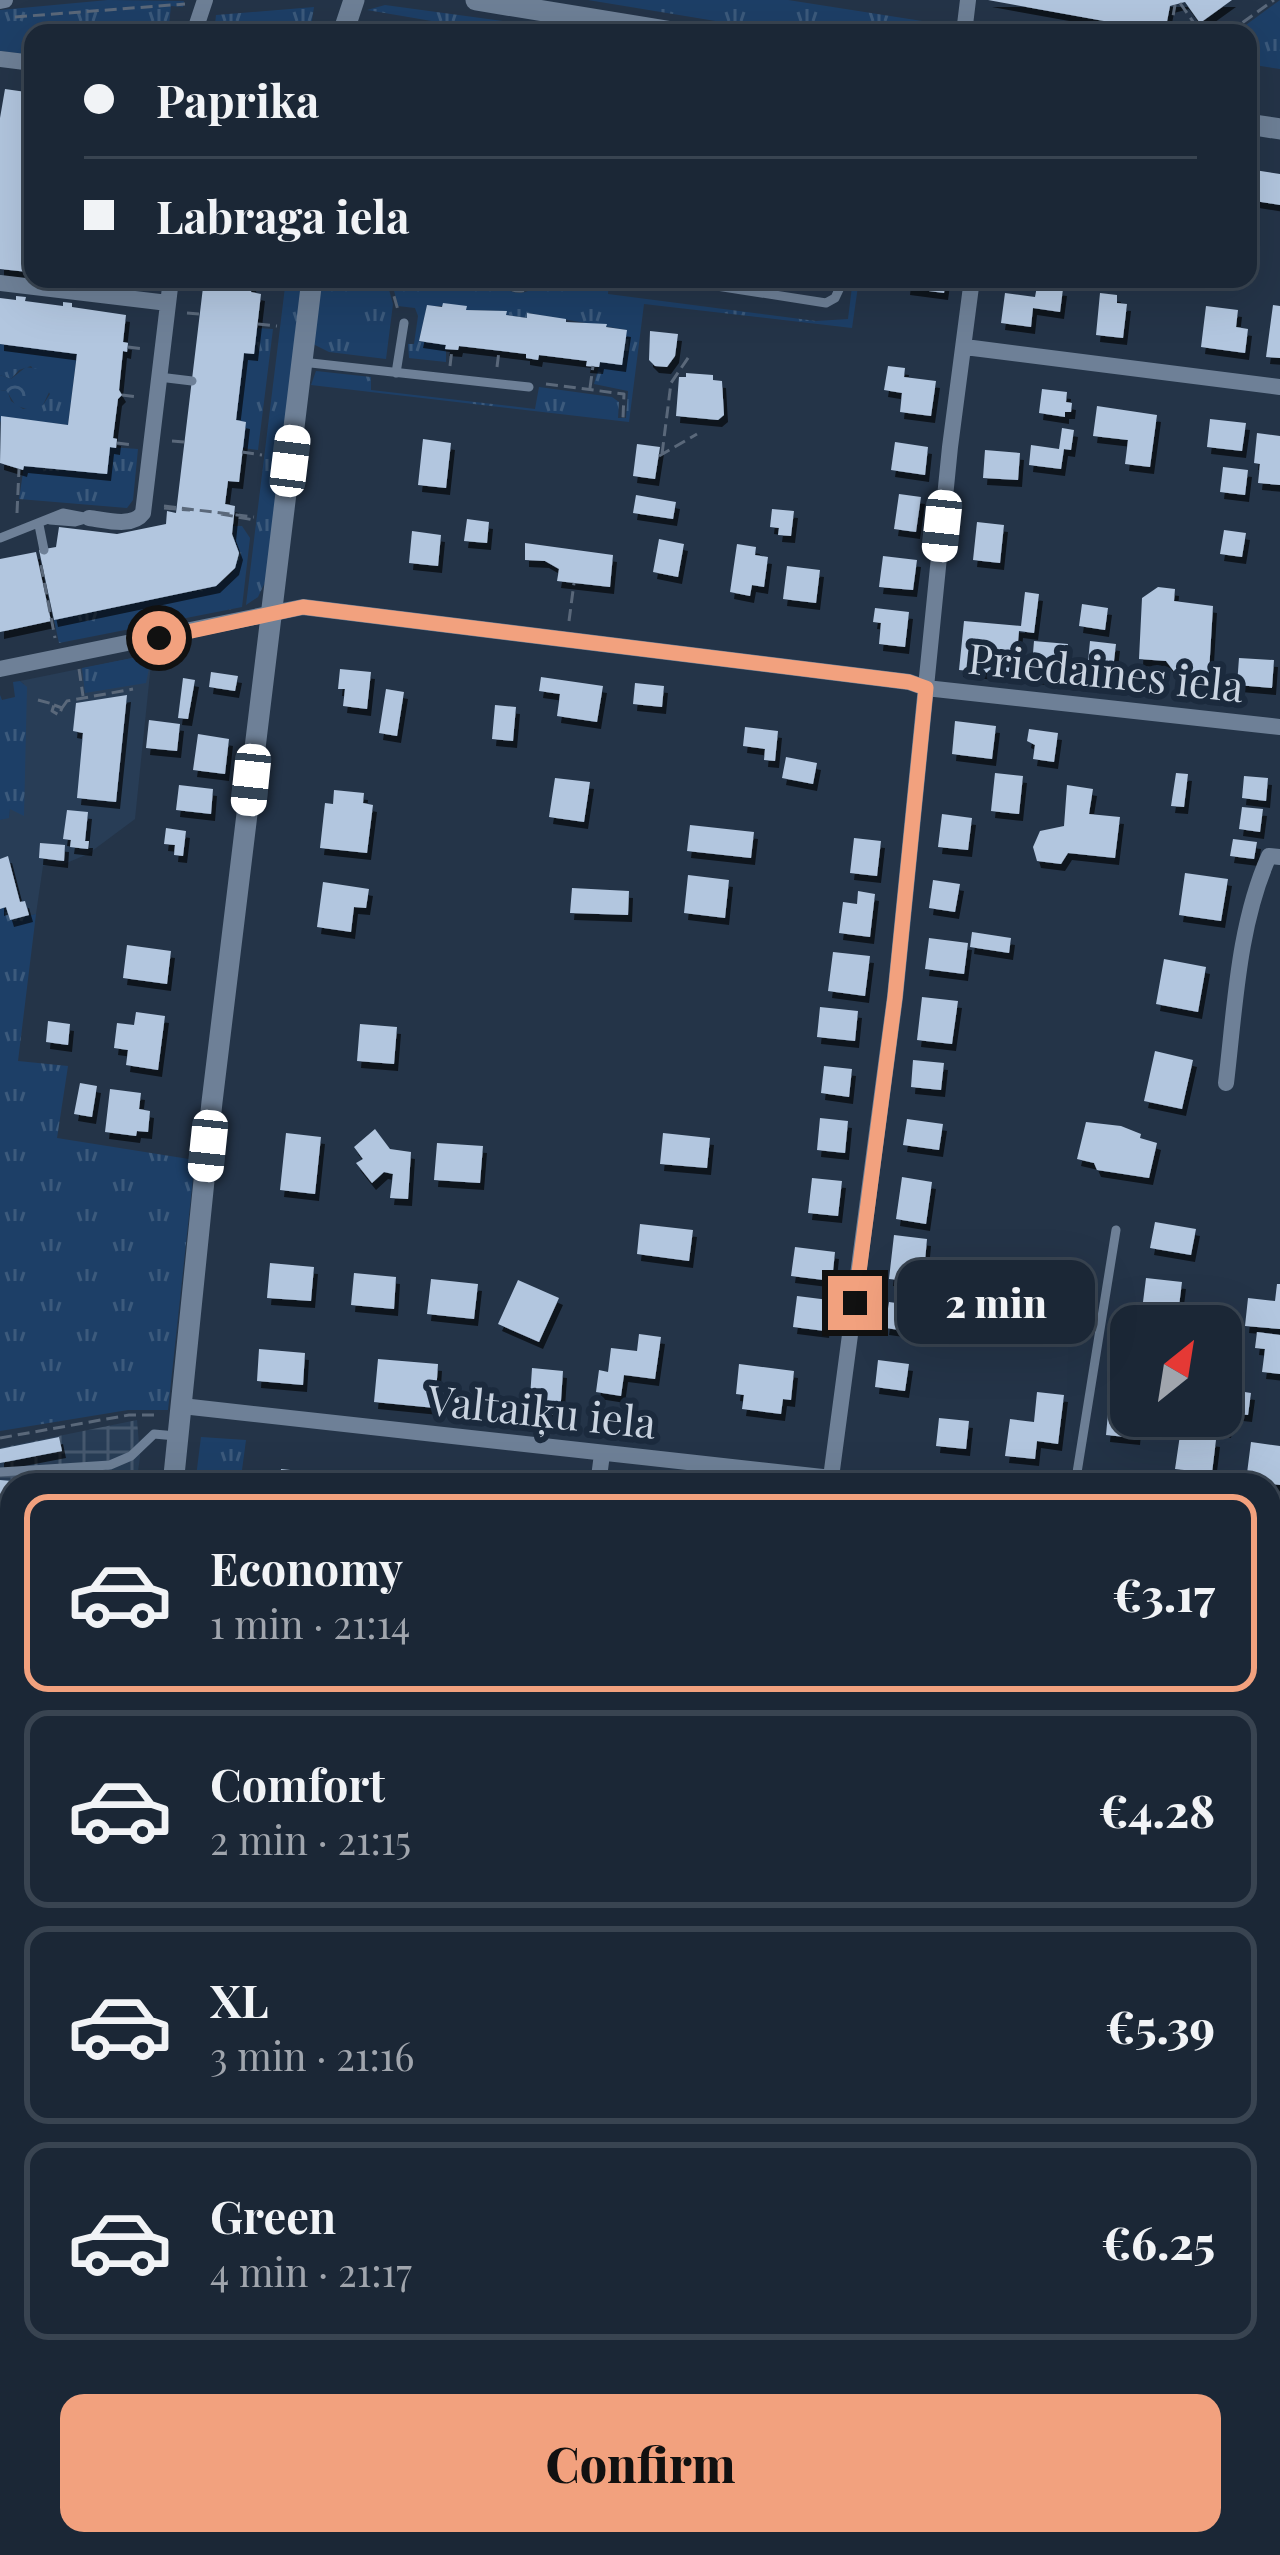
<!DOCTYPE html>
<html lang="en">
<head>
<meta charset="utf-8">
<style>
  :root { --surface:#1b2736; --page:#283342; --text:#f1f3f6; --muted:#a0a5ad; --line:#394451; --accent:#f2a17e }
  body { margin:0; font-family:"Playfair Display",serif; background:var(--page); color:var(--text); height:100vh; display:flex; flex-direction:column; font-size:45px; white-space:nowrap }
  * { box-sizing:border-box; margin:0 }
  p { font-size:39px; color:var(--muted) }
  .icon { flex:none; width:66px; height:66px; fill:none; stroke:currentColor; stroke-width:2; stroke-linecap:round; stroke-linejoin:round }
  .map { position:relative; flex:1; overflow:hidden }
  .side { position:absolute; left:0px; top:1473px; width:1281px; height:1083px; display:flex; flex-direction:column; background:var(--surface); border-radius:36px 36px 0 0; box-shadow:0 12px 48px #0002,0 0 0 3px var(--line) }
  .side>* { flex:none }
  .banner { position:absolute; left:24px; top:24px; width:1233px; height:264px; border-radius:24px; box-shadow:0 12px 48px #0002,0 0 0 3px var(--line); display:grid; align-content:center; height:264px; padding:0 60px; background:var(--surface) }
  .needle { width:78px; rotate:30deg }
  .fabs { position:absolute; left:1110px; top:1305px; display:grid; gap:24px }
  .fabs a { display:grid; place-items:center; width:132px; height:132px; border-radius:24px; background:var(--surface); box-shadow:0 12px 48px #0002,0 0 0 3px var(--line); font-size:60px }
  .end { position:absolute; width:54px; height:54px; margin:-27px; border:15px solid #f2a17e; background:#111; box-shadow:0 0 0 6px #111 }
  .from { border-radius:50% }
  .bubble { position:absolute; height:84px; border-radius:24px; background:var(--surface); box-shadow:0 12px 48px #0002,0 0 0 3px var(--line); font-size:39px; font-weight:800; line-height:84px; text-align:center }
  .car { position:absolute; width:36px; height:72px; margin:-36px -18px; border-radius:15px; box-shadow:0 0 9px 3px #0007; background:linear-gradient(#fff 24%,#345 0 40%,#fff 0 76%,#345 0 86%,#fff 0) }
  .banner b { display:flex; align-items:center; gap:42px; height:114px; font-size:45px }
  .banner b+b { border-top:3px solid var(--line) }
  .banner i { width:30px; height:30px; background:var(--text) }
  ul { padding:21px 0 0; list-style:none }
  li { display:flex; align-items:center; gap:36px; height:198px; margin:0 24px 18px; padding:0 36px; border:6px solid var(--line); border-radius:24px }
  li div { flex:1 }
  li b { display:block; font-size:45px }
  li em { font-style:normal; font-weight:800 }
  li.active { border-color:var(--accent) }
  li>.icon { width:108px; height:108px; stroke-width:1.5 }
  .button { display:flex; gap:24px; margin-top:auto; padding:24px 60px }
  .button a { flex:1; height:138px; border-radius:24px; background:var(--accent); color:#111; font-size:48px; font-weight:800; line-height:138px; text-align:center }
  .map>svg:first-child { display:block }
  .built { fill:#283d56 }
  .industrial { fill:url(#industrial-grid) }
  .grass { fill:url(#grass-tufts) }
  .forest { fill:url(#forest-firs) }
  .park { fill:url(#park-crowns) }
  .lines { fill:none; stroke-linecap:round; stroke-linejoin:round }
  .stream { stroke:#6a8ab2; stroke-width:6 }
  .building { fill:#b2c6df; filter:url(#shadow) }
  .path { stroke:#5a687a; stroke-width:3; stroke-dasharray:12 6; stroke-linecap:butt }
  .service { stroke:#6e8097; stroke-width:9 }
  .minor { stroke:#6e8097; stroke-width:16 }
  .tertiary { stroke:#6e8097; stroke-width:21 }
  .route { stroke:#f2a17e; stroke-width:15 }
  .labels { text-anchor:middle; dominant-baseline:central; stroke-width:12; stroke-linejoin:round; paint-order:stroke }
  .street-label { font-size:42px; fill:#c9d3e0; stroke:#1b2a3d }
</style>
</head>
<body>
<div class="map">
<svg width="1280" height="2555" viewBox="0 0 1280 2555">
  <defs>
    <pattern id="industrial-grid" width="8" height="8" patternUnits="userSpaceOnUse" patternTransform="scale(3)"><rect width="8" height="8" fill="#283d56"/><path d="M0 4h8M4 0v8" fill="none" stroke="#46586e"/></pattern>
    <pattern id="grass-tufts" width="24" height="20" patternUnits="userSpaceOnUse" patternTransform="scale(3)"><rect width="24" height="20" fill="#1d3f67"/><path d="M3 7l-1-3M5 7V3M7 7l1-3M15 17l-1-3M17 17v-4M19 17l1-3" fill="none" stroke="#3c5a7c"/></pattern>
    <pattern id="forest-firs" width="22" height="20" patternUnits="userSpaceOnUse" patternTransform="scale(3)"><rect width="22" height="20" fill="#1d3f67"/><path d="M5 1l3.5 6h-7zM16 11l3.5 6h-7z" fill="#3c5a7c"/></pattern>
    <pattern id="park-crowns" width="20" height="18" patternUnits="userSpaceOnUse" patternTransform="scale(3)"><rect width="20" height="18" fill="#1d3f67"/><path d="M2 6a3 3 0 1 1 6 0M12 15a3 3 0 1 1 6 0" fill="none" stroke="#3c5a7c"/></pattern>
    <filter id="shadow"><feDropShadow dx="4" dy="7" stdDeviation="0" flood-color="#0009"/></filter>
  </defs>
  <rect width="100%" height="100%" fill="#243448"/>
  <path class="built" d="M152,654L135,819L88,854L64,864L43,866L36,914L10,920L0,908V820L9,817L24,684L20,681Z"/>
  <path class="industrial" d="M137,1420L140,1457L136,1485H12V1630L0,1633V1448Z"/>
  <path class="grass" d="M108,0L184,1L183,7L171,6L169,25L153,23L151,33H33V55L0,51V10Z
    M588,0H788L954,26V33H788Z
    M1280,0V69L1248,64V33H1235Z
    M385,5L546,27L545,33H502L367,10Z
    M314,7L310,33L234,26L233,33H214L216,15Z
    M286,279H304L269,574L258,597L246,605Z
    M326,279H386L393,304L386,359L329,352L313,344L320,281Z
    M391,279L476,287L478,279H495C509,298 529,297 543,279H609L608,294L816,321L848,319L853,279H859L852,328L644,304L629,422L311,385L316,371L371,377V390L535,409L539,387L612,397L619,402L618,418H626L628,391L594,384L600,362L622,365L626,330L528,313L527,318L506,315V311L466,310V306H427L419,341L446,345V362L409,358L408,344H414L418,316L415,308L398,306Z
    M257,328L273,329L258,450L243,448L236,420L244,353L254,354Z
    M0,344L77,354L68,425L2,417L0,423V391L7,390L11,401L23,409L43,405L50,394L31,366L19,370L11,379L0,375Z
    M110,447L138,449L133,500L127,508L19,499L24,466L71,471Z
    M233,526H242L250,538L242,607L59,643L54,620L203,589C248,576 234,560 233,526Z
    M152,654L146,683L85,693L82,668Z
    M20,681L27,687L24,816L10,809L9,818L0,820V695L2,700L15,697L13,682Z
    M6,907L10,920L36,914L18,1061L68,1066L57,1138L195,1160L168,1410H128L0,1431V909Z
    M201,1437L246,1440L240,1485H195Z
    M12,1630V2141L0,2143V1633Z
    M72,2544H735L742,2555H71Z
    M845,2544H875L876,2550H908L929,2544H1121L1122,2555H845Z"/>
  <path class="forest" d="M1269,1783H1280V1926L1269,1928Z
    M1269,2079H1280V2394L1269,2397Z
    M116,2544H317L298,2555H115Z"/>
  <path class="park" d="M26,367L43,370L51,388L43,405L31,410L16,406L6,390L0,391V375L11,379Z"/>
  <g class="lines">
    <path class="stream" d="M1269,2064L1280,2063
      M0,2134L12,2132
      M576,2555L587,2544"/>
  </g>
  <path class="building" d="M988,0H1232L1200,23L1185,2L1170,6L1165,32Z
    M5,89L33,93V227L28,272L0,269V118Z
    M1248,169L1280,174V205L1255,201L1248,210Z
    M204,279H253L251,292L261,294L254,354L244,353L236,420L246,422L239,482L228,481L225,504L235,506L232,534L239,553L235,568L216,586L54,620L39,550L56,547L59,527L117,534L166,524L167,511L176,513Z
    M907,279H946L944,293L906,288Z
    M1037,286L1063,289L1060,312L1033,308L1031,327L1001,323L1005,293L1035,297Z
    M1100,293L1117,295V303L1127,304L1123,338L1096,335Z
    M16,296L26,297L25,301L63,306V302L72,303V307L126,315L123,342L128,343L127,352L123,351L119,390L122,395L118,399L113,438L117,439L116,448L110,447L107,474L24,466L23,470L0,463L1,416L68,425L77,354L0,344V298L16,300Z
    M443,303L467,306L466,310L507,311L506,315L527,318V313L566,319V322L607,324L606,327L627,330L622,365L600,362L599,367L586,366L587,361L539,355L538,360L526,358V354L459,346L458,350L445,349L446,345L419,341L427,305L442,307Z
    M1273,305L1280,306V358L1266,357Z
    M1206,306L1238,310L1236,327L1248,329L1245,353L1201,347Z
    M650,331L678,334L675,356L667,367L655,366L649,360Z
    M888,366L905,368L904,377L936,381L931,416L900,412L902,393L884,390Z
    M686,373L713,375V380L722,381L724,415L718,420L676,416L679,377H686Z
    M1042,389L1067,392L1066,402L1072,403L1071,412H1065V417L1039,413Z
    M1097,406L1157,415L1150,467L1125,464L1128,440L1093,436Z
    M1210,419L1246,423L1242,451L1207,447Z
    M1062,428L1074,430L1071,450L1064,449L1061,469L1029,465L1031,445L1059,449Z
    M1257,433L1280,436V485L1258,483L1260,464L1254,463Z
    M423,439L451,443L446,488L418,485Z
    M895,442L928,447L925,475L891,470Z
    M637,444L660,447L655,479L633,476Z
    M985,450L1020,453L1018,480L983,478Z
    M1223,467L1248,470L1245,495L1220,492Z
    M899,494L921,497L916,532L894,529Z
    M636,495L676,502L673,519L633,513Z
    M772,509L794,511L791,536L778,535L779,528L770,527Z
    M467,519L489,522L487,543L464,541Z
    M977,522L1004,525L1000,563L973,560Z
    M1224,530L1246,533L1242,557L1220,554Z
    M412,531L441,535L438,566L409,563Z
    M659,539L684,544L678,577L653,572Z
    M525,543L613,555L610,587L557,581L559,569L545,561L525,560Z
    M737,544L756,547L755,555L768,557L764,587L752,585L750,596L730,592Z
    M36,552L51,621L0,632V559Z
    M883,556L917,560L913,590L879,587Z
    M787,566L820,570L816,603L783,599Z
    M1158,587L1175,589L1174,601L1213,606L1208,689L1186,687L1166,661L1139,659L1142,598Z
    M1025,592L1039,594L1034,633L1019,631L1015,675L959,670L964,621L1021,626Z
    M1082,604L1108,608L1105,630L1079,626Z
    M875,608L909,612L905,647L879,644L881,623L873,622Z
    M1034,641L1068,644L1065,680L1031,677Z
    M1090,641L1116,644L1111,686L1086,683Z
    M1239,658L1274,660L1272,688L1237,685Z
    M340,669L371,672L367,709L343,706L345,689H338Z
    M211,672L238,676L235,691L209,687Z
    M541,677L603,686L597,722L557,716L560,694L539,691Z
    M183,678L195,680L188,719L178,718Z
    M635,683L664,686L662,707L633,704Z
    M386,689L404,692L397,736L379,733Z
    M127,695L116,802L77,798L83,733L73,731L76,703Z
    M495,705L516,707L513,741L492,739Z
    M149,720L180,724L177,751L146,748Z
    M955,721L996,726L992,759L952,754Z
    M745,727L778,731L775,761L764,760L765,749L743,746Z
    M1029,729L1058,733L1054,762L1033,759L1035,745L1027,741Z
    M198,734L229,739L225,774L193,770Z
    M786,757L817,763L813,784L782,778Z
    M995,773L1023,776L1019,814L991,811Z
    M1176,773L1188,774L1184,807L1171,806Z
    M1244,776L1268,778L1266,801L1242,798Z
    M555,778L590,782L584,822L549,817Z
    M179,785L213,789L211,814L176,810Z
    M1067,785L1093,789L1089,814L1120,817L1115,858L1068,853L1061,864L1037,861L1033,847L1040,831L1064,826Z
    M334,790L364,793L363,803L373,805L367,853L320,848L325,803L333,804Z
    M1242,807L1263,809L1260,832L1239,829Z
    M67,810L88,812L85,841H89L88,849L70,847L71,840L63,839Z
    M942,814L972,818L968,850L938,847Z
    M690,825L754,832L751,858L687,851Z
    M166,828L186,831L183,856L174,855L175,845L164,844Z
    M854,838L881,841L877,876L850,873Z
    M1233,839L1257,842L1254,859L1230,856Z
    M40,843L65,845L64,861L39,858Z
    M8,856L20,902L25,901L29,915L10,920L6,907L0,909V859Z
    M1185,873L1228,879L1221,921L1179,915Z
    M688,875L729,880L725,918L684,913Z
    M933,880L960,884L955,912L929,908Z
    M323,882L369,889L366,908L354,907L351,932L317,927Z
    M572,888L629,891L628,915L570,913Z
    M858,891L875,894L870,937L839,933L843,902L857,904Z
    M972,932L1011,938L1009,953L970,947Z
    M929,938L968,943L964,974L925,969Z
    M127,945L171,951L167,984L123,978Z
    M833,952L870,956L865,996L828,991Z
    M1164,959L1206,967L1198,1012L1156,1004Z
    M922,997L958,1001L952,1044L917,1040Z
    M820,1007L858,1011L855,1041L817,1037Z
    M136,1012L165,1016L158,1070L126,1065L128,1050L114,1048L117,1023L134,1025Z
    M48,1021L70,1024L68,1045L46,1042Z
    M360,1024L397,1027L394,1064L357,1061Z
    M1155,1051L1193,1060L1182,1109L1144,1101Z
    M913,1060L944,1063L941,1090L911,1087Z
    M824,1066L852,1069L849,1097L821,1093Z
    M80,1083L97,1086L92,1117L74,1114Z
    M110,1089L141,1093L139,1109L150,1111L148,1132L137,1131L136,1136L105,1132Z
    M820,1118L848,1121L845,1153L817,1150Z
    M907,1119L943,1124L939,1150L903,1145Z
    M1086,1122L1121,1126L1141,1134L1140,1138L1157,1143L1149,1178L1097,1170L1094,1163L1077,1159Z
    M375,1129L390,1149L411,1152L408,1199L390,1198L393,1174L384,1172L372,1183L356,1163L363,1159L354,1147Z
    M286,1133L321,1137L315,1194L280,1190Z
    M663,1133L710,1138L707,1168L660,1164Z
    M437,1143L483,1146L480,1183L434,1180Z
    M902,1177L932,1182L926,1224L896,1219Z
    M812,1178L842,1181L838,1216L808,1213Z
    M1155,1222L1196,1229L1191,1255L1150,1248Z
    M640,1224L693,1230L689,1261L637,1254Z
    M894,1235L927,1239L924,1272L909,1271L908,1281L889,1279Z
    M795,1247L835,1252L832,1281L791,1276Z
    M270,1263L314,1267L311,1301L267,1298Z
    M354,1273L396,1277L394,1309L351,1305Z
    M1146,1278L1182,1282L1177,1322L1141,1318Z
    M431,1279L478,1284L474,1319L427,1314Z
    M518,1280L559,1298L539,1342L498,1324Z
    M1277,1284H1280V1329L1245,1326L1248,1298L1275,1301Z
    M797,1296L829,1300L825,1331L793,1327Z
    M889,1302L918,1306L915,1332L885,1328Z
    M1257,1332L1280,1335V1374L1262,1372L1265,1349L1255,1348Z
    M639,1334L661,1337L655,1379L624,1375L621,1396L596,1392L599,1370L608,1372L611,1348L637,1351Z
    M259,1349L305,1353L303,1385L257,1381Z
    M378,1359L438,1364L435,1408L374,1402Z
    M878,1360L909,1364L905,1391L875,1387Z
    M739,1364L794,1371L791,1400L783,1399L781,1414L742,1409L744,1395L736,1394Z
    M532,1368L563,1371L560,1415L529,1413Z
    M1221,1383L1232,1385V1390L1251,1393L1248,1415L1230,1413L1227,1431L1212,1429L1214,1416H1221Z
    M1037,1392L1064,1395L1058,1444L1037,1441L1035,1459L1005,1456L1010,1419L1034,1422Z
    M1109,1402L1131,1404V1416H1138L1136,1438L1106,1435Z
    M939,1418L969,1421L966,1449L936,1446Z
    M1180,1435L1216,1440L1212,1473L1175,1469Z
    M59,1437L62,1451L0,1463V1449Z
    M1251,1442L1280,1446V1485L1246,1481Z
    M281,1469L337,1475L336,1485H280Z
    M0,1480L12,1481V1630L0,1629Z
    M0,2266L12,2268L3,2374H0Z
    M1280,2457V2518L1269,2522V2461Z"/>
  <g class="lines">
    <path class="path" d="M1180,3L1201,33
      M15,17L185,4
      M461,33V32
      M1170,33L1175,5
      M1228,33L1274,0
      M389,279L398,310
      M498,279C510,295 528,295 540,279
      M187,313L200,314
      M258,324L277,326
      M128,347L144,349
      M450,366L452,349
      M497,367L499,351
      M546,384L624,394L623,418
      M590,388L593,366
      M122,395L138,397
      M172,441L185,442
      M117,443L133,445
      M242,452L262,455
      M662,454L671,383L690,355
      M659,456L697,434
      M164,506L254,517
      M164,508L190,510
      M17,513L19,469
      M221,514L254,520
      M41,565L55,638
      M569,621L574,583
      M79,669L83,696
      M38,700L53,704
      M54,705L62,708L59,715L52,711Z
      M62,708L67,701L133,689
      M0,1438L129,1415H158
      M344,2555L356,2544
      M614,2555L626,2544"/>
    <path class="service" d="M439,279L473,283
      M672,279L826,303L835,298L844,279
      M302,362L529,387
      M396,373L404,323
      M159,377L192,381
      M50,520L75,522L89,518
      M39,525L44,550
      M0,538L63,513L89,518
      M0,1472L110,1465L131,1456L154,1434L176,1436
      M1075,1485L1116,1230
      M1269,2441L1280,2438
      M1269,2540L1280,2537
      M1219,2554L1255,2544"/>
    <path class="minor" d="M0,1L5,0
      M194,33L205,0
      M964,33L968,0
      M0,59L33,63
      M0,283L168,303
      M965,347L1280,387
      M89,518C106,520 132,528 143,513L171,279
      M0,669L303,607L909,682L926,688L1280,727
      M1226,1083C1235,1008 1238,925 1269,856L1280,857
      M182,1406L895,1485
      M598,1485L602,1454
      M830,1485L895,997L950,447L972,279
      M1269,1524L1280,1525
      M1269,2041H1280
      M0,2159L12,2157"/>
    <path class="tertiary" d="M476,0L679,33
      M343,33L354,0
      M1248,124L1280,129
      M173,1485L212,1102L312,279
      M53,2555L54,2544"/>
  </g>
  <g class="lines">
    <path class="route" d="M159,638L303,607L909,682L926,688L895,997L855,1303"/>
  </g>
  <g class="labels">
    <g class="street-label">
      <text transform="translate(1106 671) rotate(6)">Priedaines iela</text>
      <text transform="translate(542 1410) rotate(6)">Valtaiķu iela</text>
    </g>
  </g>
</svg>
<div class="fabs">
<a><svg class="needle" viewBox="-14 -14 28 28"><path d="M0-13l5 13h-10z" fill="#e53935"/><path d="M0 13l5-13h-10z" fill="#a0a5ad"/></svg></a>
</div>
<i class="end from" style="left:159px;top:638px"></i>
<i class="end" style="left:855px;top:1303px"></i>
<div class="bubble" style="left:897px;top:1260px;width:198px">2 min</div>
<i class="car" style="left:290px;top:461px;rotate:7deg"></i>
<i class="car" style="left:942px;top:526px;rotate:186deg"></i>
<i class="car" style="left:251px;top:780px;rotate:186deg"></i>
<i class="car" style="left:208px;top:1146px;rotate:186deg"></i>
<div class="banner">
<b><i class="from"></i>Paprika</b>
<b><i></i>Labraga iela</b>
</div>
<section class="side">
<ul>
<li class="active"><svg class="icon" aria-label="car" viewBox="0 0 24 24"><path d="M5 17H2v-5l4-1 3-4h7l3 4 3 1v5h-3M9 17h6M6 11h13"/><circle cx="7" cy="17" r="2"/><circle cx="17" cy="17" r="2"/></svg><div><b>Economy</b><p>1 min · 21:14</p></div><em>€3.17</em></li>
<li><svg class="icon" aria-label="car" viewBox="0 0 24 24"><path d="M5 17H2v-5l4-1 3-4h7l3 4 3 1v5h-3M9 17h6M6 11h13"/><circle cx="7" cy="17" r="2"/><circle cx="17" cy="17" r="2"/></svg><div><b>Comfort</b><p>2 min · 21:15</p></div><em>€4.28</em></li>
<li><svg class="icon" aria-label="car" viewBox="0 0 24 24"><path d="M5 17H2v-5l4-1 3-4h7l3 4 3 1v5h-3M9 17h6M6 11h13"/><circle cx="7" cy="17" r="2"/><circle cx="17" cy="17" r="2"/></svg><div><b>XL</b><p>3 min · 21:16</p></div><em>€5.39</em></li>
<li><svg class="icon" aria-label="car" viewBox="0 0 24 24"><path d="M5 17H2v-5l4-1 3-4h7l3 4 3 1v5h-3M9 17h6M6 11h13"/><circle cx="7" cy="17" r="2"/><circle cx="17" cy="17" r="2"/></svg><div><b>Green</b><p>4 min · 21:17</p></div><em>€6.25</em></li>
</ul>
<div class="button"><a>Confirm</a></div>
</section>
</div>
</body>
</html>
